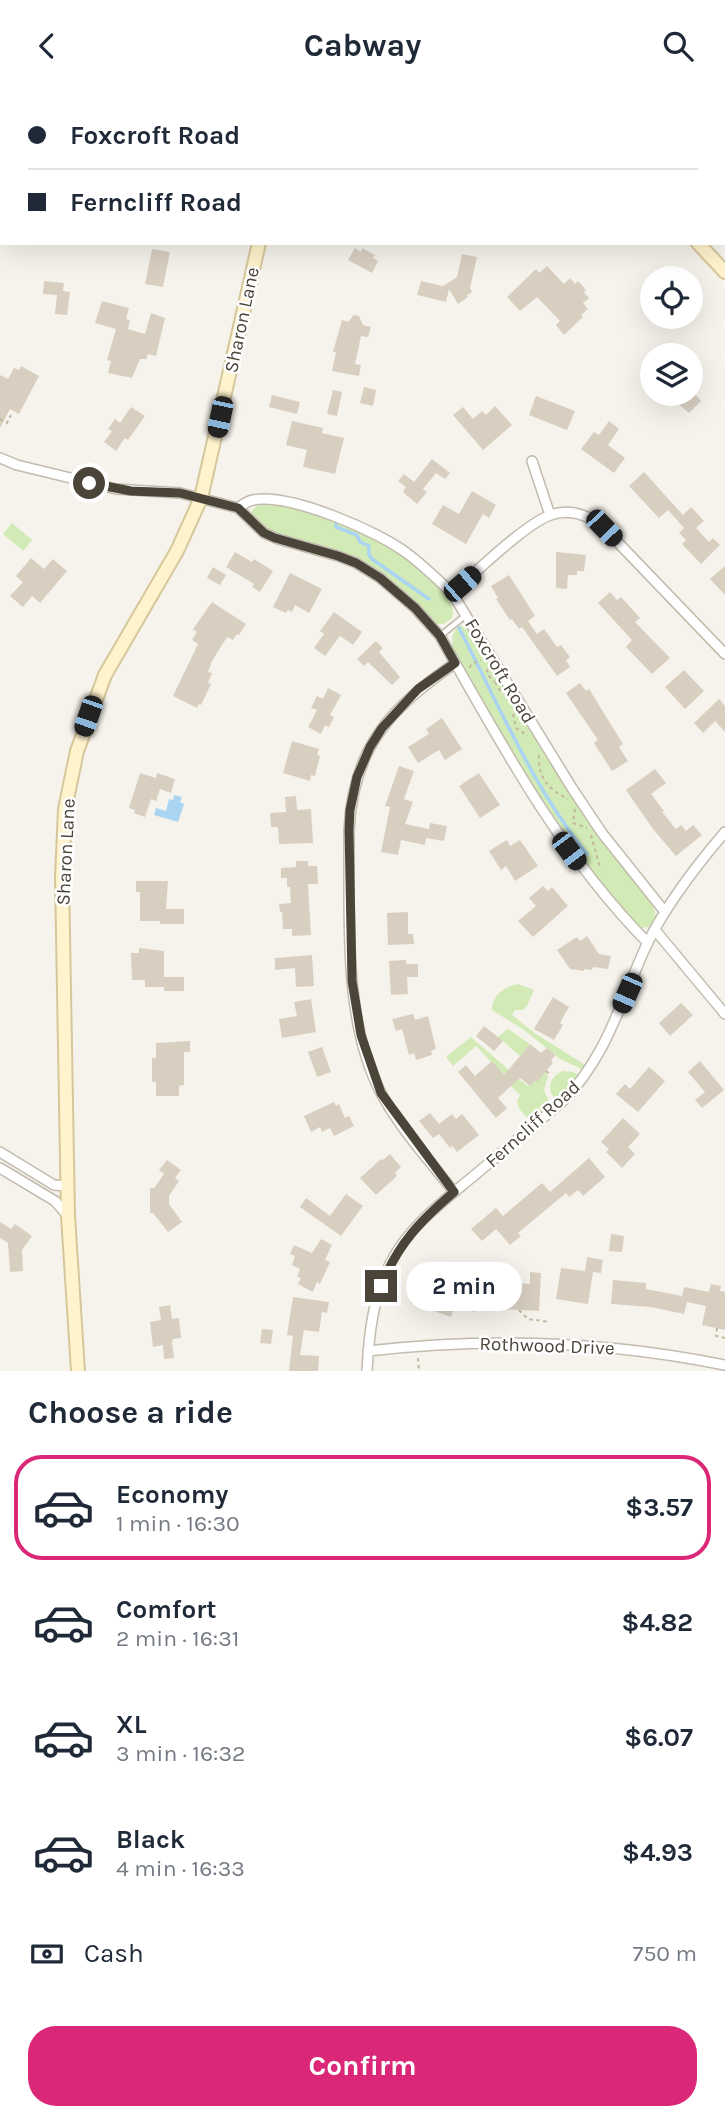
<!DOCTYPE html>
<html lang="en">
<head>
<meta charset="utf-8">
<style>
  :root { --surface:#fff; --page:#f2f2f3; --text:#1f2937; --muted:#747a83; --line:#e0e1e3; --accent:#db2777 }
  body { margin:0; font-family:Karla,sans-serif; background:var(--page); color:var(--text); height:100vh; display:flex; flex-direction:column; font-size:26px; white-space:nowrap }
  * { box-sizing:border-box; margin:0 }
  p { font-size:23px; color:var(--muted) }
  .icon { flex:none; width:38px; height:38px; fill:none; stroke:currentColor; stroke-width:2; stroke-linecap:round; stroke-linejoin:round }
  .map { position:relative; height:1280px; overflow:hidden }
  .panel { display:flex; flex-direction:column; background:var(--surface); flex:1 }
  .panel>* { flex:none }
  .banner { position:absolute; left:0px; top:0px; width:726px; height:154px; box-shadow:0 7px 28px #0002; display:grid; align-content:center; height:154px; padding:0 28px; background:var(--surface) }
  .fabs { position:absolute; left:640px; top:175px; display:grid; gap:14px }
  .fabs a { display:grid; place-items:center; width:63px; height:63px; border-radius:50%; background:var(--surface); box-shadow:0 7px 28px #0002; font-size:35px }
  .end { position:absolute; width:32px; height:32px; margin:-16px; border:9px solid #4b4439; background:#fff; box-shadow:0 0 0 4px #fff }
  .from { border-radius:50% }
  .bubble { position:absolute; height:49px; border-radius:24px; background:var(--surface); box-shadow:0 7px 28px #0002; font-size:23px; font-weight:700; line-height:49px; text-align:center }
  .car { position:absolute; width:21px; height:42px; margin:-21px -10px; border-radius:9px; box-shadow:0 0 5px 2px #0007; background:linear-gradient(#222 24%,#8ab4d8 0 40%,#222 0 76%,#8ab4d8 0 86%,#222 0) }
  .banner b { display:flex; align-items:center; gap:24px; height:66px; font-size:26px }
  .banner b+b { border-top:2px solid var(--line) }
  .banner i { width:18px; height:18px; background:var(--text) }
  ul { padding:0; list-style:none }
  li { display:flex; align-items:center; gap:21px; height:105px; margin:0 14px 10px; padding:0 14px; border:4px solid transparent; border-radius:28px }
  li div { flex:1 }
  li b { display:block; font-size:26px }
  li em { font-style:normal; font-weight:700 }
  li.current { border-color:var(--accent) }
  li>.icon { width:63px; height:63px; stroke-width:1.5 }
  h2 { padding:0 28px; font-size:32px; line-height:84px }
  .pay { display:flex; align-items:center; gap:18px; height:77px; padding:0 28px; font-size:26px }
  .pay p { margin-inline-start:auto }
  .primary-button { display:flex; gap:14px; margin-top:auto; padding:14px 28px }
  .primary-button a { flex:1; height:80px; border-radius:28px; background:var(--accent); color:#fff; font-size:28px; font-weight:700; line-height:80px; text-align:center }
  header { display:flex; justify-content:space-between; align-items:center; height:91px; padding:0 28px; background:var(--surface); font-size:32px; font-weight:700 }
  .map>svg:first-child { display:block }
  .green { fill:#d2eab5 }
  .water { fill:#a9d4f2 }
  .lines { fill:none; stroke-linecap:round; stroke-linejoin:round }
  .stream { stroke:#a9d4f2; stroke-width:3.5 }
  .building { fill:#d8cfc1 }
  .lane-casing { stroke:#c2bbae; stroke-width:8 }
  .street-casing { stroke:#c2bbae; stroke-width:12 }
  .secondary-casing { stroke:#d6c79b; stroke-width:16 }
  .path { stroke:#c4b79f; stroke-width:2; stroke-dasharray:3.5 3.5; stroke-linecap:butt }
  .lane { stroke:#fff; stroke-width:4.5 }
  .street { stroke:#fff; stroke-width:9 }
  .secondary { stroke:#fff3cd; stroke-width:12 }
  .route { stroke:#4b4439; stroke-width:9 }
  .labels { text-anchor:middle; dominant-baseline:central; stroke-width:5; stroke-linejoin:round; paint-order:stroke }
  .street-label { font-size:19px; fill:#4b4439; stroke:#fff }
</style>
</head>
<body>
<header><svg class="icon" aria-label="back" viewBox="0 0 24 24"><path d="M15 5l-7 7 7 7"/></svg>Cabway<svg class="icon" aria-label="search" viewBox="0 0 24 24"><circle cx="10" cy="10" r="6"/><path d="M15 15l6 6"/></svg></header>
<div class="map">
<svg width="725" height="1280" viewBox="0 0 725 1280">
  <rect width="100%" height="100%" fill="#f6f3ec"/>
  <path class="green" d="M259,414C319,411 391,451 434,491C445,501 456,512 452,527L444,533H435L345,463L278,444L263,437L251,424L253,418Z
    M12,432L32,449L23,460L3,443Z
    M461,534L472,539C515,611 555,685 605,752C619,771 654,803 656,826L649,836L640,837L630,829L567,752L455,564C451,553 450,540 461,534Z
    M518,893L534,899L527,915L523,919H515L512,924L536,943L587,975L584,979L560,968L524,939L492,919C492,904 505,895 518,893Z
    M508,938L530,953L520,965L498,946Z
    M471,946L526,994L530,995L545,981L548,985L544,999L550,1013L531,1030C525,1025 518,1018 517,1010L520,1004L511,995L512,993L476,955L453,975L446,966Z
    M563,980L573,981L580,985L556,1010C546,998 549,986 563,980Z"/>
  <path class="water" d="M174,704L182,706L180,711L184,713L178,731L154,724L156,717L166,720L169,708L173,709Z"/>
  <g class="lines">
    <path class="stream" d="M336,432V436L357,444L360,451L369,455V464L372,468L429,508
      M459,537C499,614 532,695 587,763"/>
  </g>
  <path class="building" d="M355,157L361,161L362,157L375,164L373,167L378,170L372,182L348,169Z
    M152,158L170,161L163,196L145,193Z
    M462,163L477,166L470,197L472,201L467,204L468,206L458,213L449,198L446,211L417,204L421,190L443,195L457,186Z
    M547,175L564,193L570,187L575,193L578,190L586,199L584,201L589,207L583,212L588,218L581,224L583,226L564,244L556,234L560,230L537,206L520,220L507,206L536,178L539,182Z
    M44,190L64,192L63,200L70,201L67,224L55,223L57,204L43,203Z
    M102,210L129,217L126,228L130,229L128,238L145,243L151,222L165,227L156,265L148,263L146,268H140L132,287L108,282L111,270L107,269L116,238L95,232Z
    M354,224L359,225L363,234L371,236L368,246L361,245L355,273L361,274L359,285L332,280L336,261H333L342,229L348,231Z
    M21,275L39,285L19,323L10,318L0,337V284L8,288L14,277L19,279Z
    M364,296L376,299L373,315L360,312Z
    M333,299L342,301L337,325L327,323Z
    M655,303H695L701,310L689,322L672,308L666,314Z
    M272,304L300,311L297,323L269,316Z
    M536,305L575,320L567,339L529,324Z
    M495,315L512,334L483,359L453,324L463,316L473,328L482,320L486,324Z
    M131,316L145,325L128,349L125,347L116,360L104,351L112,340L108,338L115,328L120,332Z
    M292,330L323,337L322,342L344,347L335,383L303,376L307,359L286,354Z
    M609,330L619,338L608,354L625,367L614,382L581,358L594,341L599,344Z
    M432,368L450,382L445,388L436,382L423,398L427,401L417,413L403,401L406,396L398,390L404,383L414,391Z
    M644,381L683,424L691,416L704,430L696,437L709,451L713,447L720,454L701,473L682,453L686,449L679,442L684,437L668,419L659,427L629,395Z
    M472,400L496,414L489,427L483,423L466,453L432,433L443,414L459,423Z
    M235,461L252,471L254,468L273,480L260,501L252,496L254,493L226,476Z
    M556,461L586,464L584,480H577V484H568L567,498L556,497Z
    M31,467L44,478L53,468L67,480L40,512L32,505L23,516L10,505L23,491L16,485Z
    M725,475V504L710,488Z
    M213,476L226,484L220,494L207,487Z
    M290,482L322,498L309,522L295,514L292,521L288,519L286,522L273,516Z
    M509,484L535,525L528,530L537,543L544,538L557,556L561,554L570,566L566,569L570,576L557,585L522,536L519,538L512,528L510,529L496,508L498,507L491,495Z
    M610,501L617,509L621,506L640,527L635,531L670,567L652,583L626,556L632,549L598,512Z
    M212,511L246,533L239,544L237,543L233,549L227,546L212,570L208,581L212,582L208,592L211,593L201,614L199,613L197,617L173,605L198,553L192,549L197,541L193,538Z
    M334,521L362,541L353,554L340,545L325,565L314,557L324,543L320,540Z
    M376,550L383,557L379,561L400,586L392,594L368,571L364,575L357,568Z
    M684,579L704,600L685,618L665,596Z
    M580,592L586,600L589,598L623,653L619,656L628,670L612,680L594,652L598,649L566,602Z
    M328,597L341,604L330,624L334,626L329,636L325,634L321,643L308,636L317,619L311,617L317,605L323,608Z
    M719,608L725,615V641L715,630L703,642L694,632Z
    M442,627L462,658L445,669L439,659L418,672L408,656L429,643L426,638Z
    M292,650L319,658L317,664L320,665L315,685L311,684L310,690L283,682Z
    M399,675L414,680L404,708L413,711L405,733L429,738L430,732L447,735L444,750L426,747L425,754L401,749L398,764L381,761L390,716L385,715Z
    M655,678L666,692L651,703L664,720L662,721L676,738L681,734L686,740L693,734L702,744L676,765L653,738L626,699Z
    M140,682L156,687L157,682L175,688L171,702L160,698L156,710L151,708L145,726L134,722L135,719L129,717Z
    M479,682L500,714L480,727L459,695Z
    M296,705L297,719L311,718L313,752L279,753L278,736H271L270,722L286,721L285,706Z
    M507,749L510,755L520,749L538,775L515,790L506,775L501,779L489,760Z
    M296,770H308V775H317L318,793H308L311,844L292,845V838H283L282,821H280L279,813L291,812L290,796H287V787H281V777L296,776Z
    M136,790H168L166,818H184V833H160V830H140V801H136Z
    M543,795L548,800L552,796L568,815L533,846L518,830L536,815L529,807Z
    M408,821V843H413L414,853L388,854L387,822Z
    M587,845L599,863L611,865L608,878L593,876L592,879L584,878V880L570,878L557,859L577,846L580,850Z
    M139,857L164,860V886H184V900H164V896H145V889H132L131,862H139Z
    M312,864L314,895L296,896L295,877L275,879V867Z
    M406,869V873H418V886H407L408,903L391,904L389,870Z
    M553,906L569,916L560,932L563,934L554,949L534,938Z
    M311,908L316,941L282,947L279,928L297,925L294,911Z
    M681,912L693,924L670,945L659,932Z
    M413,923L415,929L428,925L436,958L431,960L432,964L416,969L414,962L409,964L402,938L396,940L392,928Z
    M484,935L503,950L494,960L476,945Z
    M190,950V961H184V994L179,995V1005H156V991H152V967H156V952Z
    M530,953L541,962L547,957L555,964L551,970L553,972L537,991L535,990L530,995L520,987L498,1007L507,1017L496,1027L458,981L466,974L475,985L492,970L504,984Z
    M322,956L331,981L317,986L308,961Z
    M700,970L724,999L702,1017L695,1009L705,1001L688,981Z
    M649,976L665,990L638,1021L616,1003L625,993L630,998Z
    M334,1011L336,1015L339,1013L345,1027L349,1025L354,1035L334,1045L330,1037L322,1041L320,1036L311,1041L304,1025Z
    M430,1022L439,1033L452,1023L456,1028L462,1023L479,1044L457,1061L452,1055L450,1057L439,1043L433,1047L419,1030Z
    M623,1027L640,1043L628,1056L635,1063L622,1077L606,1061L609,1058L601,1051Z
    M390,1063L401,1076L395,1082L397,1085L376,1104L360,1087L381,1068L383,1069Z
    M589,1067L605,1086L583,1105L578,1099L569,1106L566,1102L518,1142L521,1145L510,1154L496,1138L482,1150L471,1138L496,1117L503,1125L542,1092L550,1101Z
    M167,1069L181,1079L175,1087L179,1090L169,1105V1113L182,1131L168,1141L153,1122H150V1097H154L164,1083L159,1079Z
    M346,1103L363,1115L341,1145L300,1116L306,1107L330,1125Z
    M0,1131L11,1138L15,1133L32,1145L22,1159L23,1180L10,1181L8,1152L0,1147Z
    M611,1143L624,1145L622,1161L609,1160Z
    M321,1148L332,1154L325,1169L330,1171L320,1193L317,1191L313,1201L298,1193L301,1187L297,1186L300,1178L292,1174L295,1165L290,1163L294,1154L312,1162Z
    M587,1166L603,1169L601,1182L593,1181L588,1213L556,1208L561,1177L585,1180Z
    M423,1180L444,1187L438,1209L455,1215L451,1226L411,1212Z
    M530,1181L541,1182L539,1220L501,1218L502,1201H515V1192L530,1193Z
    M613,1189L646,1192V1198L682,1205L684,1196L709,1201L711,1193L721,1195L720,1200L725,1201V1239L702,1234L706,1215L687,1211L684,1223L651,1216L611,1213Z
    M471,1192L483,1195L475,1221L463,1218Z
    M293,1206L329,1211L327,1222L322,1221L319,1241L304,1239L300,1264L319,1265L318,1280H289L293,1245L287,1244Z
    M170,1214L172,1228L179,1227L181,1247L173,1248L172,1251L174,1267L164,1268L163,1254L153,1256L150,1231L161,1229L159,1216Z
    M262,1238L273,1239L271,1253L260,1252Z"/>
  <g class="lines">
    <g class="lane-casing">
      <path id="lane" d="M440,545L466,524"/>
    </g>
    <g class="street-casing">
      <path id="street" d="M273,0L284,2
        M162,2V0
        M0,367L17,374L116,398L180,402L238,417L264,442L278,448L338,465L356,472L380,487L415,517L440,545C501,653 560,763 648,852
        M532,370L550,424
        M238,417C242,414 248,410 253,409C290,402 378,440 408,463C424,475 438,489 452,502L572,697L602,742L665,821
        M452,502C473,484 530,428 554,423C573,418 590,425 604,437L725,563
        M655,839L725,923
        M0,1061L54,1094L68,1095
        M0,1077L55,1110L68,1125
        M454,1101C430,1070 400,1038 381,1002C342,929 350,821 349,739C353,656 390,618 455,572
        M368,1260C487,1246 607,1250 725,1274
        M367,1280C369,1242 373,1205 391,1171C410,1134 445,1109 476,1083C505,1059 533,1035 562,1011C608,965 621,908 648,851C668,811 696,775 725,741"/>
    </g>
    <g class="secondary-casing">
      <path id="secondary" d="M553,0L554,2
        M292,2V0
        M698,152L725,181
        M78,1280L68,1125L62,786L65,718L77,660L105,584L177,460L201,407L259,152"/>
    </g>
    <path class="path" d="M0,328L7,332L11,324
      M470,577L471,573L481,569
      M487,578L488,584L494,591
      M495,591L501,601
      M513,623L516,637L528,645
      M539,664C538,687 548,698 568,708
      M575,718L573,732L587,737
      M591,744L600,777
      M546,980L551,984
      M519,1219L528,1228L550,1231
      M717,1237L716,1245L725,1247
      M418,1267L419,1280"/>
    <use href="#lane" class="lane"/>
    <use href="#street" class="street"/>
    <use href="#secondary" class="secondary"/>
  </g>
  <g class="lines">
    <path class="route" d="M89,392L131,400L180,402L238,417L264,442L275,447L338,465L356,472L380,487L415,517L440,545L455,572L418,598L382,637L370,656L357,686L350,719L349,739L352,890L361,944L381,1002L454,1101C420,1130 398,1153 381,1195"/>
  </g>
  <g class="labels">
    <g class="street-label">
      <text transform="translate(242 229) rotate(-78)">Sharon Lane</text>
      <text transform="translate(500 580) rotate(59)">Foxcroft Road</text>
      <text transform="translate(66 761) rotate(-87)">Sharon Lane</text>
      <text transform="translate(533 1033) rotate(-42)">Ferncliff Road</text>
      <text transform="translate(547 1255) rotate(2)">Rothwood Drive</text>
    </g>
  </g>
</svg>
<div class="fabs">
<a><svg class="icon" aria-label="locate" viewBox="0 0 24 24"><circle cx="12" cy="12" r="6"/><path d="M12 2v4M12 18v4M2 12h4M18 12h4"/></svg></a>
<a><svg class="icon" aria-label="layers" viewBox="0 0 24 24"><path d="M12 4l9 5-9 5-9-5zM3 14l9 5 9-5"/></svg></a>
</div>
<i class="end from" style="left:89px;top:392px"></i>
<i class="end" style="left:381px;top:1195px"></i>
<div class="bubble" style="left:406px;top:1171px;width:116px">2 min</div>
<i class="car" style="left:220px;top:326px;rotate:192deg"></i>
<i class="car" style="left:604px;top:437px;rotate:136deg"></i>
<i class="car" style="left:462px;top:493px;rotate:49deg"></i>
<i class="car" style="left:88px;top:625px;rotate:199deg"></i>
<i class="car" style="left:569px;top:760px;rotate:143deg"></i>
<i class="car" style="left:627px;top:902px;rotate:204deg"></i>
<div class="banner">
<b><i class="from"></i>Foxcroft Road</b>
<b><i></i>Ferncliff Road</b>
</div>
</div>
<section class="panel">
<h2>Choose a ride</h2>
<ul>
<li class="current"><svg class="icon" aria-label="car" viewBox="0 0 24 24"><path d="M5 17H2v-5l4-1 3-4h7l3 4 3 1v5h-3M9 17h6M6 11h13"/><circle cx="7" cy="17" r="2"/><circle cx="17" cy="17" r="2"/></svg><div><b>Economy</b><p>1 min · 16:30</p></div><em>$3.57</em></li>
<li><svg class="icon" aria-label="car" viewBox="0 0 24 24"><path d="M5 17H2v-5l4-1 3-4h7l3 4 3 1v5h-3M9 17h6M6 11h13"/><circle cx="7" cy="17" r="2"/><circle cx="17" cy="17" r="2"/></svg><div><b>Comfort</b><p>2 min · 16:31</p></div><em>$4.82</em></li>
<li><svg class="icon" aria-label="car" viewBox="0 0 24 24"><path d="M5 17H2v-5l4-1 3-4h7l3 4 3 1v5h-3M9 17h6M6 11h13"/><circle cx="7" cy="17" r="2"/><circle cx="17" cy="17" r="2"/></svg><div><b>XL</b><p>3 min · 16:32</p></div><em>$6.07</em></li>
<li><svg class="icon" aria-label="car" viewBox="0 0 24 24"><path d="M5 17H2v-5l4-1 3-4h7l3 4 3 1v5h-3M9 17h6M6 11h13"/><circle cx="7" cy="17" r="2"/><circle cx="17" cy="17" r="2"/></svg><div><b>Black</b><p>4 min · 16:33</p></div><em>$4.93</em></li>
</ul>
<div class="pay"><svg class="icon" aria-label="cash" viewBox="0 0 24 24"><path d="M3 7h18v10H3z"/><circle cx="12" cy="12" r="2"/></svg>Cash<p>750 m</p></div>
<div class="primary-button"><a>Confirm</a></div>
</section>
</body>
</html>
